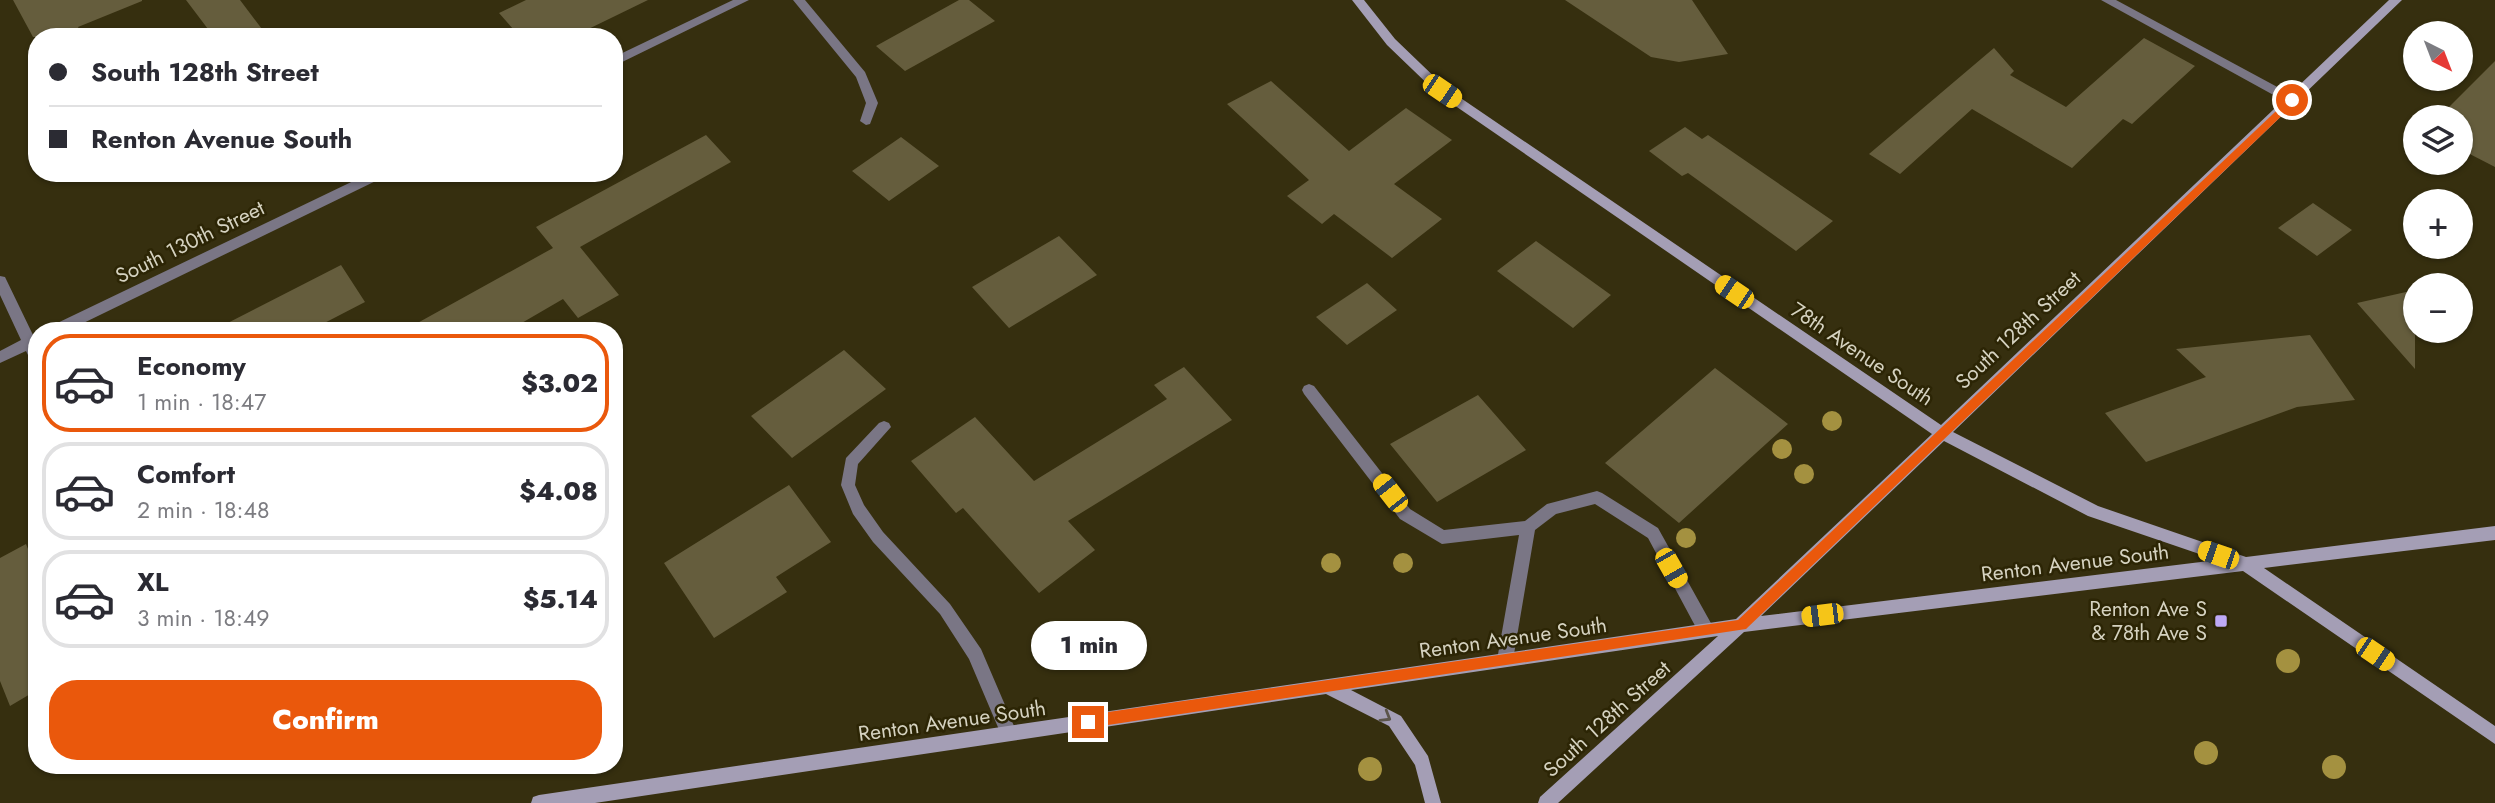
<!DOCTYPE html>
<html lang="en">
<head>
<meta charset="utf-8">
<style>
  :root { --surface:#fff; --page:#f2f2f3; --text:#2b2b33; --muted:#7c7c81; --line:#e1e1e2; --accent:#ea580c }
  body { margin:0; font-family:Jost,sans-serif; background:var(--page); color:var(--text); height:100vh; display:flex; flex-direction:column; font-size:26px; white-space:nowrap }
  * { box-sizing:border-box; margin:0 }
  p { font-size:23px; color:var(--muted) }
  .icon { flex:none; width:38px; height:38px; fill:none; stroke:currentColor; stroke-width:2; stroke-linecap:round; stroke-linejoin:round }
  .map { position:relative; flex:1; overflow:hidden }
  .drawer { position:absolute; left:28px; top:322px; width:595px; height:452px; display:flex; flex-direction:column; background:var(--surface); border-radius:28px; box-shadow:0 2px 5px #0004 }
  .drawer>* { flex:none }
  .hud { position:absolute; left:28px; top:28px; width:595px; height:154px; border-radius:28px; box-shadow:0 2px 5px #0004; display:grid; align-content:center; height:154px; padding:0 21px; background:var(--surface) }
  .needle { width:46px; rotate:138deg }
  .buttons { position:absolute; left:2403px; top:21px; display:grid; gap:14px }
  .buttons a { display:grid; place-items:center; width:70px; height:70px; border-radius:50%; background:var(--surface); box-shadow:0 2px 5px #0004; font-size:35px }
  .end { position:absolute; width:32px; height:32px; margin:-16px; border:9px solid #ea580c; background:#fff; box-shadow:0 0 0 4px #fff }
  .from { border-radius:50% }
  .bubble { position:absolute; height:49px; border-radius:24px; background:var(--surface); box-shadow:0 2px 5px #0004; font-size:23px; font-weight:800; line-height:49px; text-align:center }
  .car { position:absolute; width:21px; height:42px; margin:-21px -10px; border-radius:9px; box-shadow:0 0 5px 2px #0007; background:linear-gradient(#f5c518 24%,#345 0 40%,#f5c518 0 76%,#345 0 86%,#f5c518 0) }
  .hud b { display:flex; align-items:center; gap:24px; height:66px; font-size:26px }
  .hud b+b { border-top:2px solid var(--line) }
  .hud i { width:18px; height:18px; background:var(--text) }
  ul { padding:12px 0 0; list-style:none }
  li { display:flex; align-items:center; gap:21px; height:98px; margin:0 14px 10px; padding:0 7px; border:4px solid var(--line); border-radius:28px }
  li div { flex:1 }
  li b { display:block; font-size:26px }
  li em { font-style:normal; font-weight:800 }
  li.on { border-color:var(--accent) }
  li>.icon { width:63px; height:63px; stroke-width:1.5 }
  .button { display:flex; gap:14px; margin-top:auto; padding:14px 21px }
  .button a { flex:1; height:80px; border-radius:28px; background:var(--accent); color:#fff; font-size:28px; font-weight:800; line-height:80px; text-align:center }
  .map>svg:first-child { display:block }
  .building { fill:#655d3d }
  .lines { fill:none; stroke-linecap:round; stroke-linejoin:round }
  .lane { fill:#7a7685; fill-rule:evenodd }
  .street { fill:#7a7685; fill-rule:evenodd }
  .secondary { fill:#a49eb5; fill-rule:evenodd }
  .tree { fill:#a49140 }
  .oneway { stroke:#5c554b }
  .route { fill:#ea580c }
  .poi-dot { fill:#bea9f5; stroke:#2c2505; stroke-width:2.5 }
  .labels { text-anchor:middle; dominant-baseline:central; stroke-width:5; stroke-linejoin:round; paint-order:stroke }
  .street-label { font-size:21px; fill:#d5d2c0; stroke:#2c2505 }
  .poi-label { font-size:21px; fill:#d5d2c0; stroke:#2c2505; text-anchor:end }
</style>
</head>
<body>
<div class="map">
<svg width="2495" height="803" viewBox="0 0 2495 803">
  <rect width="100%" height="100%" fill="#362f0f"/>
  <path class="building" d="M13,0H142V1L78,27L83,37H33Z
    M186,0H240L268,37H214Z
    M526,0H648L572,37H520L499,13Z
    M959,0H969L995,21L905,71L876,46Z
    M1565,0H1692L1728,54L1679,62L1651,57Z
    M2144,38L2195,66L2132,124L2123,119L2072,168L1972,109L1900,174L1869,154L1994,48L2014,71L2010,75L2066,107Z
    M2495,61V167L2460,149V117H2439Z
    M1271,81L1349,151L1406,108L1452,140L1394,184L1442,219L1392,258L1334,214L1322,224L1287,196L1309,180L1227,104Z
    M1685,127L1702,139L1708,135L1833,221L1796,251L1688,173L1682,176L1649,151Z
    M706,135L731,162L580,247L619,295L578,318L563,299L508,331H403L553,248L536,227Z
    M901,137L939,166L889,201L852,171Z
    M2313,203L2352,230L2317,256L2278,228Z
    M1059,236L1097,275L1009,328L972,287Z
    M1536,241L1611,295L1573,328L1497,271Z
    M341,265L365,302L309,331H212Z
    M1367,283L1397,310L1347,345L1316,317Z
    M2415,290V369L2357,303Z
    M2310,335L2355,400L2297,407L2146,462L2105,413L2206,377L2176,349Z
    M844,350L886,389L792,458L751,416Z
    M1184,367L1232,420L1068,521L1095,550L1039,593L963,508L956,513L911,461L975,417L1034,481L1167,399L1154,385Z
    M1715,368L1788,424L1679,523L1605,463Z
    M1478,395L1526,450L1437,502L1390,444Z
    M789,485L831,542L776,577L787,592L714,638L664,563Z
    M26,544L37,571V690L10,706L0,681V558Z"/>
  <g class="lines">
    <path class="lane" d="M793,0H805L865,72L878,103L870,124L866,125L860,121L866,103L856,77Z
      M1309,384L1314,386L1410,509L1444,530L1525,521L1547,504L1597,491L1602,493L1658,528L1712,625L1714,630L1712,635L1706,637L1700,635L1648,538L1595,504L1556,514L1535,530L1513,660L1511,665L1505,667L1499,665L1497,660L1519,535L1442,544L1400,519L1304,394L1302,390L1304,386Z
      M884,421L889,423L891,427L858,464L855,485L864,505L883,532L950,604L981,649L1017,733L1015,739L1009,741L1003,739L969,659L940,614L873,542L853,514L841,485L846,458L879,423Z"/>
    <path class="street" d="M733,0H749L614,66V57Z
      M2101,0H2116L2296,97L2298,100L2292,104L2288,103Z
      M370,173H388L386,176L67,331H47L49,327Z
      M0,276L5,277L33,335H37V364L32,363L26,351L0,363V351L21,340L0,295Z"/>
    <path class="secondary" d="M1352,0H1364L1395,39L1446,88L1941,425L2389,0H2402L1953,432L2098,506L2246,557L2495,526V540L2264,568L2495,726V744L2243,571L1744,632L1558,803H1538L1540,797L1718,636L1351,690L1401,716L1428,756L1441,803H1425L1415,765L1389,726L1326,694L595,803H531L533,797L539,795L1736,619L1932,434L1438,94L1387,45ZM1944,441L2088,516L2217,560L1761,616Z"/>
  </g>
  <g class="tree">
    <circle cx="1832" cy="421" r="10"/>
    <circle cx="1782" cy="449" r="10"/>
    <circle cx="1804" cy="474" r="10"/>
    <circle cx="1686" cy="538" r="10"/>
    <circle cx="1331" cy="563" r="10"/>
    <circle cx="1403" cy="563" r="10"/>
    <circle cx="2288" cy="661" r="12"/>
    <circle cx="2206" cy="753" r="12"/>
    <circle cx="2334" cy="767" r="12"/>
    <circle cx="1370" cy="769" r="12"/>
  </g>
  <defs><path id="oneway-chevron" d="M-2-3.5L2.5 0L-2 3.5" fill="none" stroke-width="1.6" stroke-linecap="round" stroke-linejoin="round" transform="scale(1.75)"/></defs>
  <use class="oneway" href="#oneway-chevron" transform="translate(1386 717) rotate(31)"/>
  <path class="route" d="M2292,96L2296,102L1746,629L1088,728L1084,726L1082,722L1088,715L1738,620Z"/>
  <rect class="poi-dot" x="2214" y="614" width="14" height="14" rx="3.5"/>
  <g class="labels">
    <g class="street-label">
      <text transform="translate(190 242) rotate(-26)">South 130th Street</text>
      <text transform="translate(2018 330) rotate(-43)">South 128th Street</text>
      <text transform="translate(1862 354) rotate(34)">78th Avenue South</text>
      <text transform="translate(2075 563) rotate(-7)">Renton Avenue South</text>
      <text transform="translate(1513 638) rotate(-8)">Renton Avenue South</text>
      <text transform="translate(1607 719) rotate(-42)">South 128th Street</text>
      <text transform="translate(952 721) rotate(-8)">Renton Avenue South</text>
    </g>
    <g class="poi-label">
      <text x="2207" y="609">Renton Ave S<tspan x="2207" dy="24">&amp; 78th Ave S</tspan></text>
    </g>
  </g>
</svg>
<div class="buttons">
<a><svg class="needle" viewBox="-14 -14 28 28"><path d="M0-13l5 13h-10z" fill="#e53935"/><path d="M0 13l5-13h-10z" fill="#7c7c81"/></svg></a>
<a><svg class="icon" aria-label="layers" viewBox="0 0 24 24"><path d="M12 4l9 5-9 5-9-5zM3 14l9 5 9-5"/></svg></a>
<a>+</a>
<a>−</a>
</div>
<i class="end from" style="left:2292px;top:100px"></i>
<i class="end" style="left:1088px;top:722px"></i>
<div class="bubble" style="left:1031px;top:621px;width:116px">1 min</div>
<i class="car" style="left:1442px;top:91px;rotate:124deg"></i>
<i class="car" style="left:1734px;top:292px;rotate:304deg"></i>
<i class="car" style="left:1390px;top:493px;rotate:322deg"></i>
<i class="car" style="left:2218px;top:555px;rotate:289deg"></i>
<i class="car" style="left:1671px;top:568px;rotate:150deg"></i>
<i class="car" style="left:1822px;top:615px;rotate:263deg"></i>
<i class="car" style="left:2375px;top:654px;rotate:124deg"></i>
<div class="hud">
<b><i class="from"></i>South 128th Street</b>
<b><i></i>Renton Avenue South</b>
</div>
<section class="drawer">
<ul>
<li class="on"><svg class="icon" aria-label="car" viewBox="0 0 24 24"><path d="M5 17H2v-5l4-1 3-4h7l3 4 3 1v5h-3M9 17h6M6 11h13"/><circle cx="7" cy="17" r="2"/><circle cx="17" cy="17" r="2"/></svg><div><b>Economy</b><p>1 min · 18:47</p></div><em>$3.02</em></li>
<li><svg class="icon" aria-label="car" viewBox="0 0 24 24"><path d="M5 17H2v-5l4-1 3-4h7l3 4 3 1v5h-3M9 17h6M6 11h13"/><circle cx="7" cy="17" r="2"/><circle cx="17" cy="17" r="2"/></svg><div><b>Comfort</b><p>2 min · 18:48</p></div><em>$4.08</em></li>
<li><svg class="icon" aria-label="car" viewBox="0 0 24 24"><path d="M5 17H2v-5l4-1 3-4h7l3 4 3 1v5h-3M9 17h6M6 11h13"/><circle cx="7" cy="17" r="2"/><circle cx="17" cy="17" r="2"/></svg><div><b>XL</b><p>3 min · 18:49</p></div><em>$5.14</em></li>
</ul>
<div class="button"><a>Confirm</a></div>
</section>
</div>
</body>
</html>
